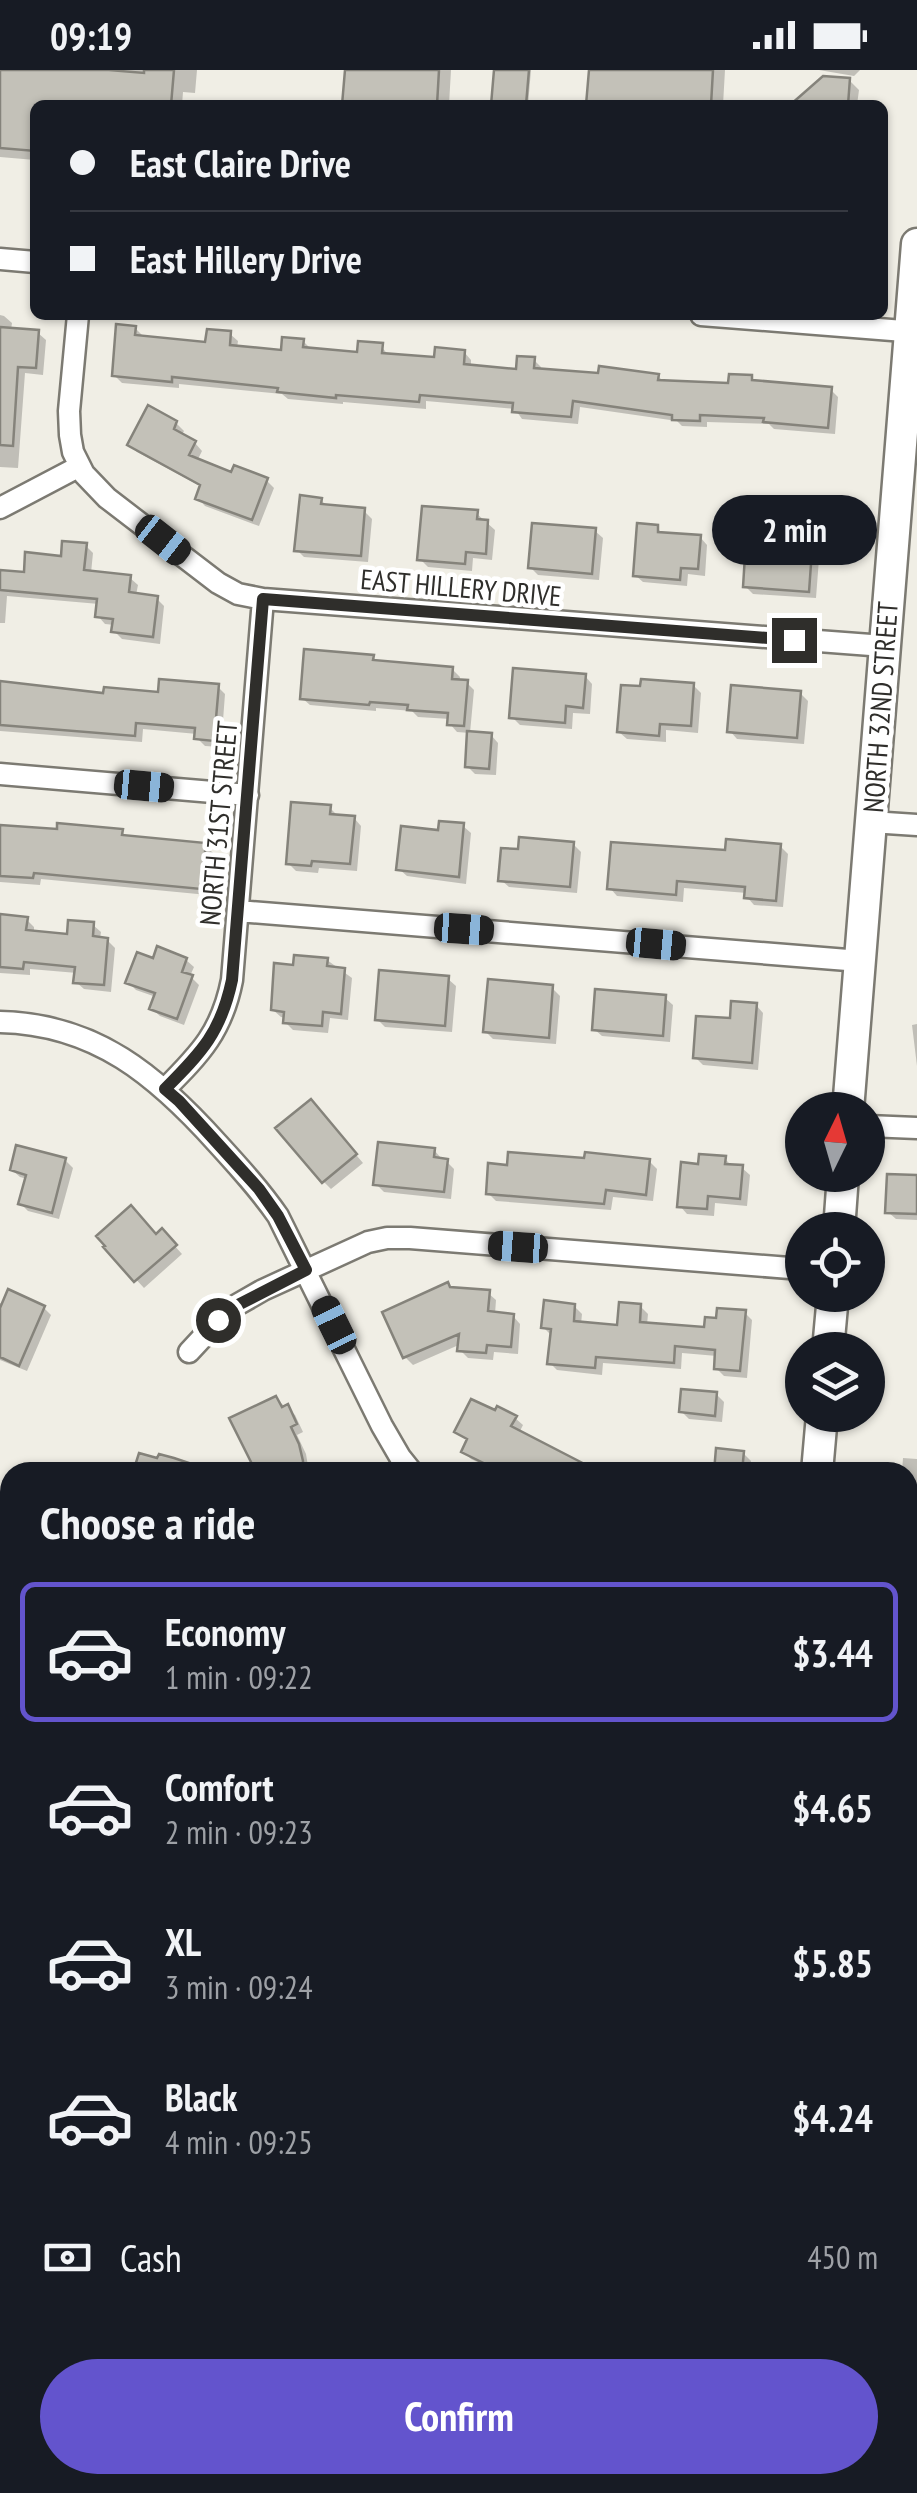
<!DOCTYPE html>
<html lang="en">
<head>
<meta charset="utf-8">
<style>
  :root { --surface:#171b24; --page:#242831; --text:#f1f3f6; --muted:#9ea1a6; --line:#363941; --accent:#6354cd }
  body { margin:0; font-family:"PT Sans Narrow",sans-serif; background:var(--page); color:var(--text); height:100vh; display:flex; flex-direction:column; font-size:38px; white-space:nowrap }
  * { box-sizing:border-box; margin:0 }
  p { font-size:32px; color:var(--muted) }
  .icon { flex:none; width:55px; height:55px; fill:none; stroke:currentColor; stroke-width:2; stroke-linecap:round; stroke-linejoin:round }
  .map { position:relative; flex:1; overflow:hidden }
  .details { position:absolute; left:0px; top:1392px; width:918px; height:1032px; display:flex; flex-direction:column; background:var(--surface); border-radius:30px 30px 0 0; box-shadow:0 2px 8px #0004 }
  .details>* { flex:none }
  .guide { position:absolute; left:30px; top:30px; width:858px; height:220px; border-radius:15px; box-shadow:0 2px 8px #0004; display:grid; align-content:center; height:220px; padding:0 40px; background:var(--surface) }
  .needle { width:65px; rotate:5deg }
  .tools { position:absolute; left:785px; top:1022px; display:grid; gap:20px }
  .tools a { display:grid; place-items:center; width:100px; height:100px; border-radius:50%; background:var(--surface); box-shadow:0 2px 8px #0004; font-size:50px }
  .end { position:absolute; width:45px; height:45px; margin:-22px; border:12px solid #2f2e2b; background:#fff; box-shadow:0 0 0 5px #fff }
  .from { border-radius:50% }
  .bubble { position:absolute; height:70px; border-radius:35px; background:var(--surface); box-shadow:0 2px 8px #0004; font-size:32px; font-weight:700; line-height:70px; text-align:center }
  .car { position:absolute; width:30px; height:60px; margin:-30px -15px; border-radius:12px; box-shadow:0 0 8px 2px #0007; background:linear-gradient(#222 24%,#8ab4d8 0 40%,#222 0 76%,#8ab4d8 0 86%,#222 0) }
  .guide b { display:flex; align-items:center; gap:35px; height:95px; font-size:38px }
  .guide b+b { border-top:2px solid var(--line) }
  .guide i { width:25px; height:25px; background:var(--text) }
  ul { padding:0; list-style:none }
  li { display:flex; align-items:center; gap:30px; height:140px; margin:0 20px 15px; padding:0 20px; border:5px solid transparent; border-radius:15px }
  li div { flex:1 }
  li b { display:block; font-size:38px }
  li em { font-style:normal; font-weight:700 }
  li.on { border-color:var(--accent) }
  li>.icon { width:90px; height:90px; stroke-width:1.5 }
  h2 { padding:0 40px; font-size:45px; line-height:120px }
  .pay { display:flex; align-items:center; gap:25px; height:110px; padding:0 40px; font-size:38px }
  .pay p { margin-inline-start:auto }
  .button { display:flex; gap:20px; margin-top:auto; padding:20px 40px }
  .button a { flex:1; height:115px; border-radius:60px; background:var(--accent); color:#fff; font-size:40px; font-weight:700; line-height:115px; text-align:center }
  .status { display:flex; justify-content:space-between; align-items:center; height:70px; padding:0 50px; background:var(--surface); direction:ltr }
  .status svg { height:28px; fill:currentColor }
  .map>svg:first-child { display:block }
  .green { fill:#dac879 }
  .shadow { fill:#0003 }
  .lines { fill:none; stroke-linecap:round; stroke-linejoin:round }
  .stream { stroke:#a8a7f5; stroke-width:6 }
  .building { fill:#c3c1b8; stroke:#85837b; stroke-width:2.5 }
  .street-casing { stroke:#7c7a72; stroke-width:25 }
  .secondary-casing { stroke:#7c7a72; stroke-width:35 }
  .street { stroke:#fff; stroke-width:20 }
  .secondary { stroke:#fff; stroke-width:30 }
  .route { stroke:#2f2e2b; stroke-width:12 }
  .labels { text-anchor:middle; dominant-baseline:central; stroke-width:9; stroke-linejoin:round; paint-order:stroke }
  .street-label { font-size:28px; fill:#2f2e2b; stroke:#fff }
</style>
</head>
<body>
<div class="status"><b>09:19</b><svg viewBox="0 0 49 12"><path d="M0 12V9h3v3zM5 12V6h3v6zM10 12V3h3v9zM15 12V0h3v12zM26 1h20v11H26zM47 4h2v5h-2z"/></svg></div>
<div class="map">
<svg width="917" height="2423" viewBox="0 0 917 2423">
  <rect width="100%" height="100%" fill="#f0eee5"/>
  <path class="green" d="M908,1543L917,1544V2159L908,2158Z
    M188,2415H360L359,2423H187Z"/>
  <path class="shadow" d="M0,0H197L195,23L183,22L182,35H35V90L0,87Z
    M347,0H451L449,35H344Z
    M496,0H531L528,35H493Z
    M591,0H725L723,35H588Z
    M819,0H860L854,6Z
    M849,10L859,20L857,35H804Z
    M0,245L4,246L12,253L11,260L38,263L46,270L43,305L25,303L18,398L0,397Z
    M135,258L143,266L142,269L208,274L230,264L238,271L237,278L283,283L303,271L312,280L359,284L381,276L389,286L437,290L464,282L471,290V297L518,301L534,290L541,297V301L658,306L665,313L731,316L751,308L756,313L831,320L838,327L835,364L774,359L769,354L707,352V357L682,356L677,351L580,337L578,354L522,349L515,339L426,331V339L343,332V334L288,329L282,324L179,314V318L122,313L114,305Z
    M176,353L184,361L181,366L195,373L202,381L197,391L232,405L266,410L274,418L259,456L205,436L198,428L202,417L137,382L130,375Z
    M321,430L328,437L364,441L372,449L368,492L304,487L297,480Z
    M476,443L495,460L492,490L473,488L472,501L428,497L420,489Z
    M777,457L784,465L812,468L820,476L816,528L753,524L745,516Z
    M657,458L664,465L700,467L707,475L705,506L688,504L687,516L643,512L635,505Z
    M595,461L603,468L599,510L538,505L530,497Z
    M85,475L93,483L91,503L130,508L138,515L136,525L156,528L164,536L160,574L122,569L114,561L115,555L105,554L98,546L99,534L7,526L5,553H0V503L26,505Z
    M373,587L379,593L452,599L460,607L459,612H466L474,620L470,663L491,665L498,673L496,705L475,704L467,696L470,663L457,662L450,654V649L418,647L412,641L376,638V641L310,635L302,628Z
    M585,606L592,614L590,644L573,643L572,659L520,655L512,647Z
    M0,614L106,625H160L218,617L225,624L221,677L205,676L197,668V664L143,659L142,672L0,661Z
    M693,615L701,623L698,663L666,660V672L627,669L619,662Z
    M800,623L808,631L804,674L737,669L730,661Z
    M330,738L337,745L354,748L361,756L357,801L319,798L318,803L296,801L288,793Z
    M463,756L471,763L466,814L407,806L399,799L440,763Z
    M0,758L122,762L128,768L205,775L213,783L208,825L41,809L40,815L0,812Z
    M573,774L581,782L577,823L509,817L501,810Z
    M780,776L788,784L783,837L754,835L747,827V823L684,818L683,832L617,826L610,818L728,783Z
    M0,847L27,850L34,857V864L69,867L93,855L101,862L100,869L107,870L115,878L111,922L84,919L76,912L77,903L30,899V905L0,903Z
    M186,890L194,897L190,906L199,915L184,955L160,946L152,939L156,927L136,920L128,912L154,891Z
    M327,890L352,908L348,950L330,948L328,963L293,960L285,952L286,948L281,947L273,940L296,897Z
    M448,909L456,916L452,962L385,957L377,949Z
    M552,918L560,926L556,974L493,969L486,962Z
    M665,928L673,935L670,972L602,966L594,959Z
    M756,935L763,943L758,1000L703,995L695,987L732,951Z
    M917,954V996L912,955Z
    M318,1040L363,1093L331,1119L324,1112Z
    M434,1080L441,1088V1090L446,1091L454,1099L451,1129L384,1122L376,1114Z
    M725,1089L733,1097L742,1098L750,1105L747,1136L715,1133L714,1146L687,1144L680,1136L701,1096Z
    M65,1090L73,1098L59,1149L28,1141L21,1134L27,1109L20,1107L12,1100Z
    M649,1091L657,1099L653,1131L613,1127L611,1140L496,1131L488,1123Z
    M917,1108V1150L896,1149L888,1142Z
    M162,1162L182,1184L144,1218L106,1177L156,1167Z
    M451,1219L488,1223L496,1230L495,1244L513,1246L520,1254L518,1284L494,1282L493,1290L468,1288L460,1280L461,1274L413,1295L405,1287L385,1243Z
    M0,1233L44,1238L51,1245L27,1301L0,1290Z
    M574,1236L582,1244L581,1254L619,1258L640,1236L648,1244L647,1255L706,1260L745,1243L752,1250L747,1308L724,1306L716,1298L717,1286L682,1283L681,1299L603,1293L602,1305L557,1300L550,1293L551,1265L543,1257Z
    M716,1324L724,1332L722,1352L689,1349L682,1342Z
    M276,1329L295,1345L303,1362L297,1365L306,1384L309,1402L259,1401Z
    M515,1348L523,1355L519,1363L585,1402H498L471,1389L464,1382L469,1372L457,1362Z
    M718,1381L743,1383L751,1391L750,1402H716Z
    M903,1388L917,1389V1500L908,1499V1402H902Z
    M127,1395L137,1398L189,1396L195,1402H124Z
    M0,1847H10V1879L0,1878Z
    M908,1998L917,1999V2029L908,2023Z
    M0,2019L8,2027L6,2049L0,2048Z
    M908,2238L917,2239V2334H908Z
    M908,2397L917,2398V2423H859L860,2415H908Z
    M400,2415H520L534,2416L541,2423H400Z
    M573,2415H629L636,2423H573Z"/>
  <g class="lines">
    <path class="stream" d="M908,1586L917,1587"/>
  </g>
  <path class="building" d="M0,0H109L144,3V0H174L171,35H35V81L0,78Z
    M345,0H439L437,35H342Z
    M494,0H529L526,35H491Z
    M589,0H713L711,35H586Z
    M823,6L850,8L848,35H790Z
    M116,254L136,256L135,265L205,272L207,259L231,261L230,275L281,280L282,267L304,269L303,277L357,282L358,271L383,273L382,283L434,287L435,277L465,280L464,294L516,299L517,286L535,287L534,298L598,303L599,296L659,304L658,310L728,313L729,304L752,305V310L832,317L828,358L763,352L764,348L700,345V351L672,350V345L573,331L571,347L512,342L513,333L420,325L419,332L336,325V328L277,322L278,318L172,307V312L112,306Z
    M0,257L39,260L36,298L18,297L13,376L0,375Z
    M148,335L177,351L174,359L196,371L189,385L231,402L234,395L268,408L252,450L195,429L200,415L127,375Z
    M300,425L322,428L321,434L365,438L361,486L294,481Z
    M422,436L478,440L477,449L488,450L486,484L466,482L465,494L417,490Z
    M532,453L596,458L592,504L528,498Z
    M637,453L658,455V462L701,465L698,499L681,498L680,510L633,506Z
    M747,453L778,455L777,464L813,466L809,522L743,517Z
    M62,471L87,473L84,500L131,505L129,522L158,526L153,567L111,562L113,549L95,547L97,529L0,520V500L24,502L25,482L61,486Z
    M304,579L374,585L373,590L453,597L452,609L468,610L464,656L447,655L448,643L407,640L408,635L370,632L369,635L300,629Z
    M513,598L586,604L583,638L566,636L565,653L509,648Z
    M159,609L219,614L214,671L194,669L195,658L136,653L135,666L0,655V611L103,623L104,617L158,622Z
    M641,609L694,613L691,656L660,654L659,666L617,662L621,615L640,616Z
    M731,615L801,621L797,668L727,662Z
    M467,661L492,663L489,699L465,697Z
    M291,732L331,735L330,744L355,746L350,794L312,791L311,796L286,794Z
    M439,751L464,753L459,807L396,800L401,756L438,760Z
    M57,753L123,759L122,765L206,773L201,819L34,803L33,808L0,806V755L57,759Z
    M519,767L574,772L570,817L498,811L501,778L518,779Z
    M726,769L781,774L776,831L744,828L745,817L677,811L676,825L607,819L611,772L725,780Z
    M0,844L28,847L26,860L67,864L68,850L94,852L93,866L108,868L104,915L73,913L75,897L24,892L23,899L0,897Z
    M157,876L187,888L182,902L193,905L177,949L149,939L155,923L125,913L137,882L153,888Z
    M294,885L328,888L327,896L345,898L341,944L323,942L322,956L283,953L284,942L271,940L274,893L293,895Z
    M379,900L449,906L445,956L375,950Z
    M488,909L553,915L549,968L483,962Z
    M595,919L666,925L663,966L592,960Z
    M731,931L757,933L752,993L693,988L696,946L730,948Z
    M311,1029L357,1084L322,1113L275,1058Z
    M378,1072L435,1078L434,1087L448,1089L444,1122L373,1115Z
    M16,1075L66,1088L52,1143L18,1134L26,1105L10,1100Z
    M508,1082L584,1088L585,1082L650,1089L646,1125L606,1120L604,1134L486,1124L488,1093L507,1095Z
    M699,1084L726,1086L725,1094L743,1095L740,1129L708,1126L707,1139L677,1137L681,1092L698,1094Z
    M887,1104L917,1105V1144L885,1143Z
    M131,1135L156,1164L162,1158L177,1175L134,1212L103,1177L105,1176L96,1166Z
    M448,1212L450,1217L490,1220L488,1241L514,1244L511,1277L487,1275L486,1283L457,1281L459,1264L403,1288L382,1242Z
    M8,1219L45,1236L19,1296L0,1287V1238Z
    M544,1230L575,1234L574,1251L617,1255L619,1232L641,1234L640,1252L704,1257L705,1247L716,1248L717,1238L746,1240L740,1301L714,1299L715,1280L675,1276L674,1293L596,1287L595,1298L547,1294L551,1259L541,1258Z
    M681,1319L717,1322L715,1346L679,1342Z
    M276,1326L282,1337L288,1334L297,1354L291,1357L299,1374L303,1391L302,1402H256L229,1348Z
    M471,1329L495,1340L497,1336L517,1346L511,1356L600,1402H502L461,1382L467,1369L454,1362Z
    M716,1378L744,1381L742,1402H714Z
    M139,1383L157,1388L159,1384L174,1388L204,1398L203,1402H133Z"/>
  <g class="lines">
    <g class="street-casing">
      <path id="street" d="M0,189L35,192
        M78,245L69,341L70,365L73,382L84,404L107,428L218,513L238,524L263,529L884,576
        M701,245L917,262
        M0,438L80,396
        M0,704L248,725
        M871,752L917,755
        M238,841L860,891
        M0,952C96,954 157,1006 218,1074C239,1097 260,1120 278,1146L382,1356L400,1387L412,1402
        M165,1019C201,983 222,961 232,910L263,529
        M868,1056L917,1058
        M189,1282L228,1240L263,1220L368,1172L387,1168H410L802,1199
        M908,1526L917,1527
        M0,2409H10
        M69,2415L93,2423"/>
    </g>
    <g class="secondary-casing">
      <path id="secondary" d="M848,1040L917,174
        M839,1160L843,1105
        M828,1280L833,1225
        M817,1402L822,1345
        M732,2423L733,2415"/>
    </g>
    <use href="#street" class="street"/>
    <use href="#secondary" class="secondary"/>
  </g>
  <g class="lines">
    <path class="route" d="M218,1250L228,1240L306,1200L278,1146L259,1119L179,1031L165,1019C202,982 221,962 232,910L263,529L794,570"/>
  </g>
  <g class="labels">
    <g class="street-label">
      <text transform="translate(461 517) rotate(5)">EAST HILLERY DRIVE</text>
      <text transform="translate(880 637) rotate(-86)">NORTH 32ND STREET</text>
      <text transform="translate(218 753) rotate(-85)">NORTH 31ST STREET</text>
    </g>
  </g>
</svg>
<div class="tools">
<a><svg class="needle" viewBox="-14 -14 28 28"><path d="M0-13l5 13h-10z" fill="#e53935"/><path d="M0 13l5-13h-10z" fill="#9ea1a6"/></svg></a>
<a><svg class="icon" aria-label="locate" viewBox="0 0 24 24"><circle cx="12" cy="12" r="6"/><path d="M12 2v4M12 18v4M2 12h4M18 12h4"/></svg></a>
<a><svg class="icon" aria-label="layers" viewBox="0 0 24 24"><path d="M12 4l9 5-9 5-9-5zM3 14l9 5 9-5"/></svg></a>
</div>
<i class="end from" style="left:218px;top:1250px"></i>
<i class="end" style="left:794px;top:570px"></i>
<div class="bubble" style="left:712px;top:425px;width:165px">2 min</div>
<i class="car" style="left:163px;top:470px;rotate:128deg"></i>
<i class="car" style="left:144px;top:716px;rotate:95deg"></i>
<i class="car" style="left:464px;top:859px;rotate:94deg"></i>
<i class="car" style="left:656px;top:874px;rotate:95deg"></i>
<i class="car" style="left:518px;top:1177px;rotate:274deg"></i>
<i class="car" style="left:334px;top:1255px;rotate:334deg"></i>
<div class="guide">
<b><i class="from"></i>East Claire Drive</b>
<b><i></i>East Hillery Drive</b>
</div>
<section class="details">
<h2>Choose a ride</h2>
<ul>
<li class="on"><svg class="icon" aria-label="car" viewBox="0 0 24 24"><path d="M5 17H2v-5l4-1 3-4h7l3 4 3 1v5h-3M9 17h6M6 11h13"/><circle cx="7" cy="17" r="2"/><circle cx="17" cy="17" r="2"/></svg><div><b>Economy</b><p>1 min · 09:22</p></div><em>$3.44</em></li>
<li><svg class="icon" aria-label="car" viewBox="0 0 24 24"><path d="M5 17H2v-5l4-1 3-4h7l3 4 3 1v5h-3M9 17h6M6 11h13"/><circle cx="7" cy="17" r="2"/><circle cx="17" cy="17" r="2"/></svg><div><b>Comfort</b><p>2 min · 09:23</p></div><em>$4.65</em></li>
<li><svg class="icon" aria-label="car" viewBox="0 0 24 24"><path d="M5 17H2v-5l4-1 3-4h7l3 4 3 1v5h-3M9 17h6M6 11h13"/><circle cx="7" cy="17" r="2"/><circle cx="17" cy="17" r="2"/></svg><div><b>XL</b><p>3 min · 09:24</p></div><em>$5.85</em></li>
<li><svg class="icon" aria-label="car" viewBox="0 0 24 24"><path d="M5 17H2v-5l4-1 3-4h7l3 4 3 1v5h-3M9 17h6M6 11h13"/><circle cx="7" cy="17" r="2"/><circle cx="17" cy="17" r="2"/></svg><div><b>Black</b><p>4 min · 09:25</p></div><em>$4.24</em></li>
</ul>
<div class="pay"><svg class="icon" aria-label="cash" viewBox="0 0 24 24"><path d="M3 7h18v10H3z"/><circle cx="12" cy="12" r="2"/></svg>Cash<p>450 m</p></div>
<div class="button"><a>Confirm</a></div>
</section>
</div>
</body>
</html>
